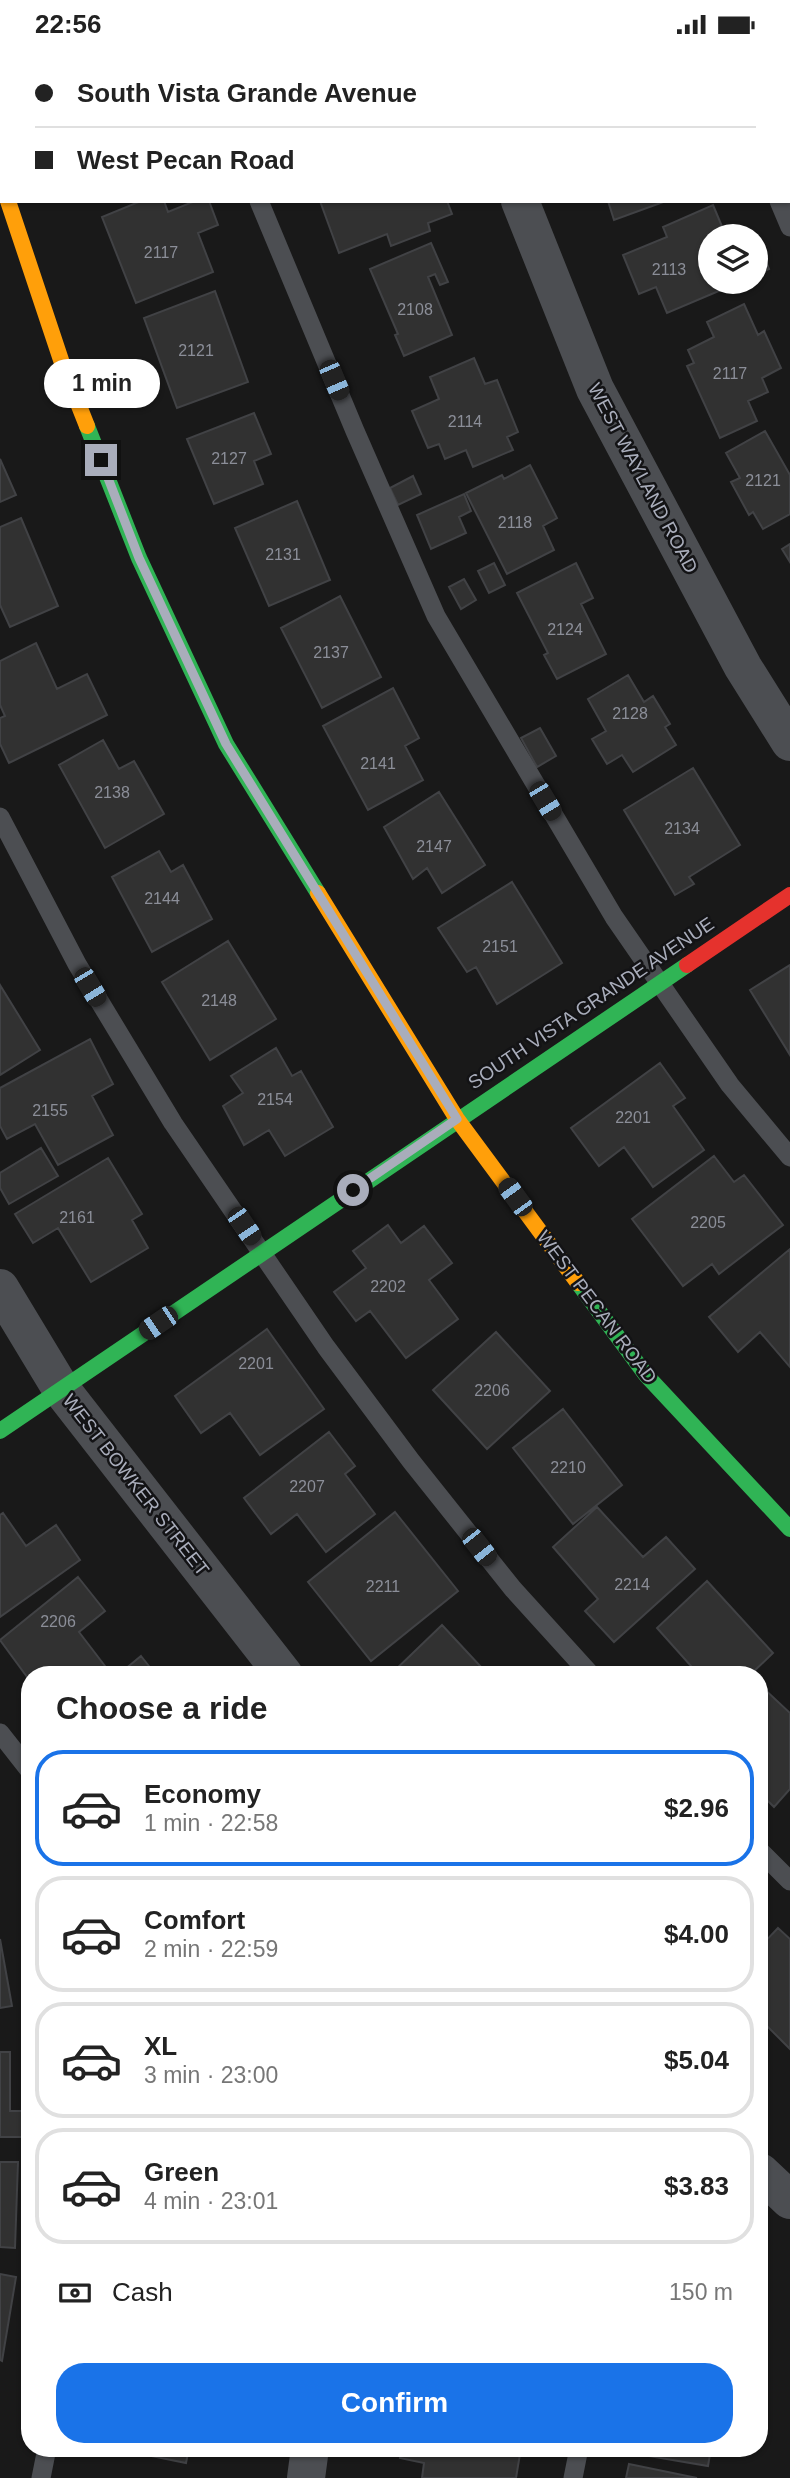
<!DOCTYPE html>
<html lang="en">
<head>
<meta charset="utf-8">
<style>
  :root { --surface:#fff; --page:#f6f6f6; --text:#222; --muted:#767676; --line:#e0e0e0; --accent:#1a73e8 }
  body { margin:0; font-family:Arial,sans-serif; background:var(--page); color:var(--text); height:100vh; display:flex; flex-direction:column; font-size:26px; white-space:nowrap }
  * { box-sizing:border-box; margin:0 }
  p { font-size:23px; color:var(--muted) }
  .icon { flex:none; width:38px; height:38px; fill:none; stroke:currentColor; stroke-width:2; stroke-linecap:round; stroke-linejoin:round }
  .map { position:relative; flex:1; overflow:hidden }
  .details { position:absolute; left:21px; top:1617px; width:747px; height:791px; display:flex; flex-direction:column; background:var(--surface); border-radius:28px; box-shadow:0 2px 5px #0004 }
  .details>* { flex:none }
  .guide { position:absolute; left:0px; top:0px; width:791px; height:154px; box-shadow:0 2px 5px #0004; display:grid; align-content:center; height:154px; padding:0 35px; background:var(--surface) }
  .controls { position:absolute; left:698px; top:175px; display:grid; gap:14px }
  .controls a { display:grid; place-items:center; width:70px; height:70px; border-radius:50%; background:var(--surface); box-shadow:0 2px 5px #0004; font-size:35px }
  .end { position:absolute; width:32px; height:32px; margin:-16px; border:9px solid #a9adbb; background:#111; box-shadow:0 0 0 4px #111 }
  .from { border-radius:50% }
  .bubble { position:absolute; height:49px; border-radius:24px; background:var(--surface); box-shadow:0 2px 5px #0004; font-size:23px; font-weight:700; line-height:49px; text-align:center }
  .car { position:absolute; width:21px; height:42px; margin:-21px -10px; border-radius:9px; box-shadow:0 0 5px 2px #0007; background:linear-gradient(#222 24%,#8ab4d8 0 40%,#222 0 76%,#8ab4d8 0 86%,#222 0) }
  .guide b { display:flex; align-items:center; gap:24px; height:66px; font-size:26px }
  .guide b+b { border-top:2px solid var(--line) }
  .guide i { width:18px; height:18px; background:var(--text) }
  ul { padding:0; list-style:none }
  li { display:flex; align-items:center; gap:21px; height:116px; margin:0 14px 10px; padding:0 21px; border:4px solid var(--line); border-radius:28px }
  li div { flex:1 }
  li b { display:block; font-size:26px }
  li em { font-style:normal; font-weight:700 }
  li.on { border-color:var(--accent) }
  li>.icon { width:63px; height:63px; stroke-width:1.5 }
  h2 { padding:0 35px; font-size:32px; line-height:84px }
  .pay { display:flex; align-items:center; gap:18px; height:77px; padding:0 35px; font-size:26px }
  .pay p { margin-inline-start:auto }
  .primary-button { display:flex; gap:14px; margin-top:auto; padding:14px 35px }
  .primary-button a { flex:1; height:80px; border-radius:28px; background:var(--accent); color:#fff; font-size:28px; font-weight:700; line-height:80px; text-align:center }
  .status { display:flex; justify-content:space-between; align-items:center; height:49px; padding:0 35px; background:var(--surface); direction:ltr }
  .status svg { height:19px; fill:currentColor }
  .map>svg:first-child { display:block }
  .building { fill:#313131; stroke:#414245; stroke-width:2 }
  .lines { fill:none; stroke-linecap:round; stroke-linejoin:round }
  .lane { stroke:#4c4e52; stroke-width:19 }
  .street { stroke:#4c4e52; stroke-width:38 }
  .fast { stroke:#30b455; stroke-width:16 }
  .slow { stroke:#ff9f0a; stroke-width:16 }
  .jam { stroke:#e5322d; stroke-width:16 }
  .route { stroke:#a9adbb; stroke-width:9 }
  .labels { text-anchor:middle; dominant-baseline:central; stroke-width:5; stroke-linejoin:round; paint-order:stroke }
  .number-label { font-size:16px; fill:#8b8e98 }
  .street-label { font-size:19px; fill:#a9adbb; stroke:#131315 }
</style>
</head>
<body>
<div class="status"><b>22:56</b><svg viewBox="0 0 49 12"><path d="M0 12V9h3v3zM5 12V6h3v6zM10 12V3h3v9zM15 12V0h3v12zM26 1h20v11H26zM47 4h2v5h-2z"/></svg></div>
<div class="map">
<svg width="790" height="2429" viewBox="0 0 790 2429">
  <rect width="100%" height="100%" fill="#191919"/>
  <path class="building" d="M45,0H125V2H46Z
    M276,0H337V2H277Z
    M561,0H635L636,2H562Z
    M141,152H164L168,163L195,152H209L218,176L198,184L213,223L136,254L102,168Z
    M320,152H447L452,165L428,174L430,182L391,197L387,185L339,204Z
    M608,152H666L614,171Z
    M713,156L726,187H710V233H740L667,264L656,238L639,245L623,206L667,188L663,178Z
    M431,194L448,233L440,236L435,225L428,228L452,286L404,307L395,286L398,285L370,220Z
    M759,196L769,220L756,226V197Z
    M215,242L248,333L177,359L144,269Z
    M744,255L758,286L764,282L781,319L762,329L768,343L748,352L757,372L720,389L687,317L694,314L688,301L714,288L707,273Z
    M474,309L485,335L497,331L518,383L507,388L513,401L473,418L466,401L445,410L439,395L428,399L412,362L439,350L430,328Z
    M254,364L271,405L254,412L263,435L214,455L187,390Z
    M765,382L790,426V465L763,480L753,463L749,466L731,433L740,429L726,404Z
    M0,410L16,446L0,453Z
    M530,416L557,469L543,477L554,501L507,525L466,444L502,426L504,430Z
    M413,427L421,445L398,456L390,439Z
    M464,445L471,462L459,468L466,484L431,500L417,466Z
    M297,452L330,531L269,557L235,479Z
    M21,469L58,557L10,578L0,556V478Z
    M790,495V513L782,500Z
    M494,514L505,536L489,544L478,522Z
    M576,514L593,549L581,555L606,605L557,630L544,606L548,604L517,544Z
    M464,530L476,551L461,560L449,538Z
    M340,547L381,628L322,659L281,579Z
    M36,594L57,640L87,625L107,666L9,714L0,695V669L5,667L0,656V612Z
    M628,626L644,653L653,647L670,675L665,678L676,696L633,723L622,706L607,715L592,690L606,682L588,650Z
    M393,639L419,689L405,697L423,731L368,761L323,677Z
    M540,679L556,707L537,718L521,689Z
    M103,691L119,720L134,712L164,765L105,799L59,716Z
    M693,719L740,796L689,828L694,835L675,846L624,761Z
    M439,743L485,816L442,844L427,819L413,830L384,778Z
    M159,802L171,823L183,816L212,870L152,903L112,828Z
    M512,833L562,914L497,955L476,918L467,923L438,879Z
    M228,892L276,970L210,1011L162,933Z
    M790,916V1006L750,941Z
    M0,936L40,1001L0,1026Z
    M90,990L113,1035L92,1047L113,1086L58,1116L35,1075L7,1090L0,1077V1039Z
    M276,999L292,1027L301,1022L333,1078L285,1107L269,1081L244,1096L223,1057L243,1044L231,1027Z
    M660,1014L685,1049L673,1057L704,1101L653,1138L624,1098L599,1117L571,1079Z
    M41,1099L58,1127L9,1155L0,1139V1124Z
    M714,1107L734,1133L744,1126L783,1176L719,1225L712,1215L683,1237L632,1170Z
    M108,1109L142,1165L132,1171L148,1199L91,1233L58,1179L33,1194L15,1165Z
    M388,1176L401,1194L424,1177L452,1214L429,1231L458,1270L406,1309L370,1262L356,1272L334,1243L366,1219L353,1202Z
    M790,1200V1318L760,1283L738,1303L709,1268Z
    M267,1280L324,1360L260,1406L230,1364L201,1384L175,1347Z
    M496,1283L550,1342L487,1400L433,1341Z
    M563,1360L622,1436L573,1475L513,1399Z
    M329,1383L355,1417L345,1425L375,1465L326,1503L297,1465L271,1485L244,1449Z
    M597,1458L643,1508L666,1488L695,1520L614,1593L585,1562L598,1550L553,1498Z
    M395,1463L458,1542L371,1612L308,1533Z
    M3,1464L26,1497L56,1476L80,1511L0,1568V1466Z
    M78,1528L105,1562L79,1583L105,1617L94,1626H30V1632L0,1591Z
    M707,1532L773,1604L750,1626H699L657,1579Z
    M442,1576L482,1619L475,1626H390Z
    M141,1607L156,1626H118Z
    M760,1636L790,1664V1740L774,1758L760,1744Z
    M778,1879L790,1890V2000L760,1970V1898Z
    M0,1890L12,1957L0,1959Z
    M0,2003H10V2062H27V2088H0Z
    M0,2113H18L15,2199L0,2198Z
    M0,2225L16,2228L2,2312L0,2311Z
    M112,2399H189L186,2414Z
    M402,2399H521L516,2429H422L424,2414L400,2409Z
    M632,2399H711L708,2417L631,2404Z
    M629,2415L697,2429H626Z"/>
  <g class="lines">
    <path class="lane" d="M209,0V2
      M715,0L716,2
      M259,152L355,382L436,567L614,868L730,1036L790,1108
      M779,152L790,178
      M0,768L77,915L173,1074L326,1298L411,1412L513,1540L591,1626
      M0,1684L30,1722
      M760,1802L790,1832
      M41,2429L47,2399
      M573,2429L579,2399"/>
    <path class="street" d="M461,0V2
      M0,128L2,134
      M520,152L595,340L743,618L790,693
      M0,1239L61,1340L284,1626
      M760,2123L790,2151
      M306,2429L310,2399"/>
    <path class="fast" d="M87,377L139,509L226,695L318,844
      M578,1234L646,1326L790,1480
      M0,1382L687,916"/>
    <path class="slow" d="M8,152L62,314L87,377
      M318,844L457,1070L578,1234"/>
    <path class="jam" d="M687,916L790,846"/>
  </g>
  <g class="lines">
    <path class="route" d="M101,411L139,509L226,695L457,1070L353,1141"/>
  </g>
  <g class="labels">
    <g class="number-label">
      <text x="161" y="203">2117</text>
      <text x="669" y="220">2113</text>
      <text x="415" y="260">2108</text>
      <text x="196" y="301">2121</text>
      <text x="730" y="324">2117</text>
      <text x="465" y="372">2114</text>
      <text x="229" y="409">2127</text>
      <text x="763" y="431">2121</text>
      <text x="515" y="473">2118</text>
      <text x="283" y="505">2131</text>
      <text x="565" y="580">2124</text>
      <text x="331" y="603">2137</text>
      <text x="630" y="664">2128</text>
      <text x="378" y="714">2141</text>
      <text x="112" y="743">2138</text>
      <text x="682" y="779">2134</text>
      <text x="434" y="797">2147</text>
      <text x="162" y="849">2144</text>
      <text x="500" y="897">2151</text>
      <text x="219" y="951">2148</text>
      <text x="275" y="1050">2154</text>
      <text x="50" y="1061">2155</text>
      <text x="633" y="1068">2201</text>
      <text x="77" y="1168">2161</text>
      <text x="708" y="1173">2205</text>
      <text x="388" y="1237">2202</text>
      <text x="256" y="1314">2201</text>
      <text x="492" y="1341">2206</text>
      <text x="568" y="1418">2210</text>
      <text x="307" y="1437">2207</text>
      <text x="632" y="1535">2214</text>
      <text x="383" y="1537">2211</text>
      <text x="58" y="1572">2206</text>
    </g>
    <g class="street-label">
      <text transform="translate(643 429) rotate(62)">WEST WAYLAND ROAD</text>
      <text transform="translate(591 954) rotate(-34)">SOUTH VISTA GRANDE AVENUE</text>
      <text transform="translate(597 1258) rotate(53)">WEST PECAN ROAD</text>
      <text transform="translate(136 1436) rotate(52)">WEST BOWKER STREET</text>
    </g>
  </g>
</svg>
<div class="controls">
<a><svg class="icon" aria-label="layers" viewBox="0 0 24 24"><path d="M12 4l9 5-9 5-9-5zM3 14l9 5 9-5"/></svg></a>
</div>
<i class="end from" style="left:353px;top:1141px"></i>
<i class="end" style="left:101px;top:411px"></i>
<div class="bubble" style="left:44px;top:310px;width:116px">1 min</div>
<i class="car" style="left:334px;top:331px;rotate:157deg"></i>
<i class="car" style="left:545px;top:752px;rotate:149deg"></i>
<i class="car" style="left:90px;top:938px;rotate:149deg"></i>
<i class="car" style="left:515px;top:1148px;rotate:324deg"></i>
<i class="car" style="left:244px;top:1177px;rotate:146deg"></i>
<i class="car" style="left:158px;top:1274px;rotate:236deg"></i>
<i class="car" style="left:479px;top:1498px;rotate:142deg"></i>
<div class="guide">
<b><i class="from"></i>South Vista Grande Avenue</b>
<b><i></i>West Pecan Road</b>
</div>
<section class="details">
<h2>Choose a ride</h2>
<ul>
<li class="on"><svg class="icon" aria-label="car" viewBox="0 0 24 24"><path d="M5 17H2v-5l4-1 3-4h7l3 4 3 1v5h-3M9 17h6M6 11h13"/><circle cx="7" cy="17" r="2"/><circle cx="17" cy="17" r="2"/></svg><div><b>Economy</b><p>1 min · 22:58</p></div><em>$2.96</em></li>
<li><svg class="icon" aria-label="car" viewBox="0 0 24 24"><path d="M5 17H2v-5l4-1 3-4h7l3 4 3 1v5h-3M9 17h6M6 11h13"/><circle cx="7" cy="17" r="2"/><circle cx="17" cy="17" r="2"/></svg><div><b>Comfort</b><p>2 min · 22:59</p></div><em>$4.00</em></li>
<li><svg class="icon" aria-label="car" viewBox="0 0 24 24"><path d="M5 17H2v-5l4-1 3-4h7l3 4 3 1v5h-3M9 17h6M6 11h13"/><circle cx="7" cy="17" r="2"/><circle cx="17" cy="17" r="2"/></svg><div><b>XL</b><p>3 min · 23:00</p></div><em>$5.04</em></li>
<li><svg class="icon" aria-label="car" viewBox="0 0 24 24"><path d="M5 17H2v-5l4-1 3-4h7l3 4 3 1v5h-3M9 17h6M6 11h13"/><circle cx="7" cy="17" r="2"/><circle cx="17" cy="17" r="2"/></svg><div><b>Green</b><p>4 min · 23:01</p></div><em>$3.83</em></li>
</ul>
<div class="pay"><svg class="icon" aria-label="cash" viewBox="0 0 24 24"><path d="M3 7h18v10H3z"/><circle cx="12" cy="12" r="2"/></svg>Cash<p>150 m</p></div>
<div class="primary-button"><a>Confirm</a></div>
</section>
</div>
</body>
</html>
